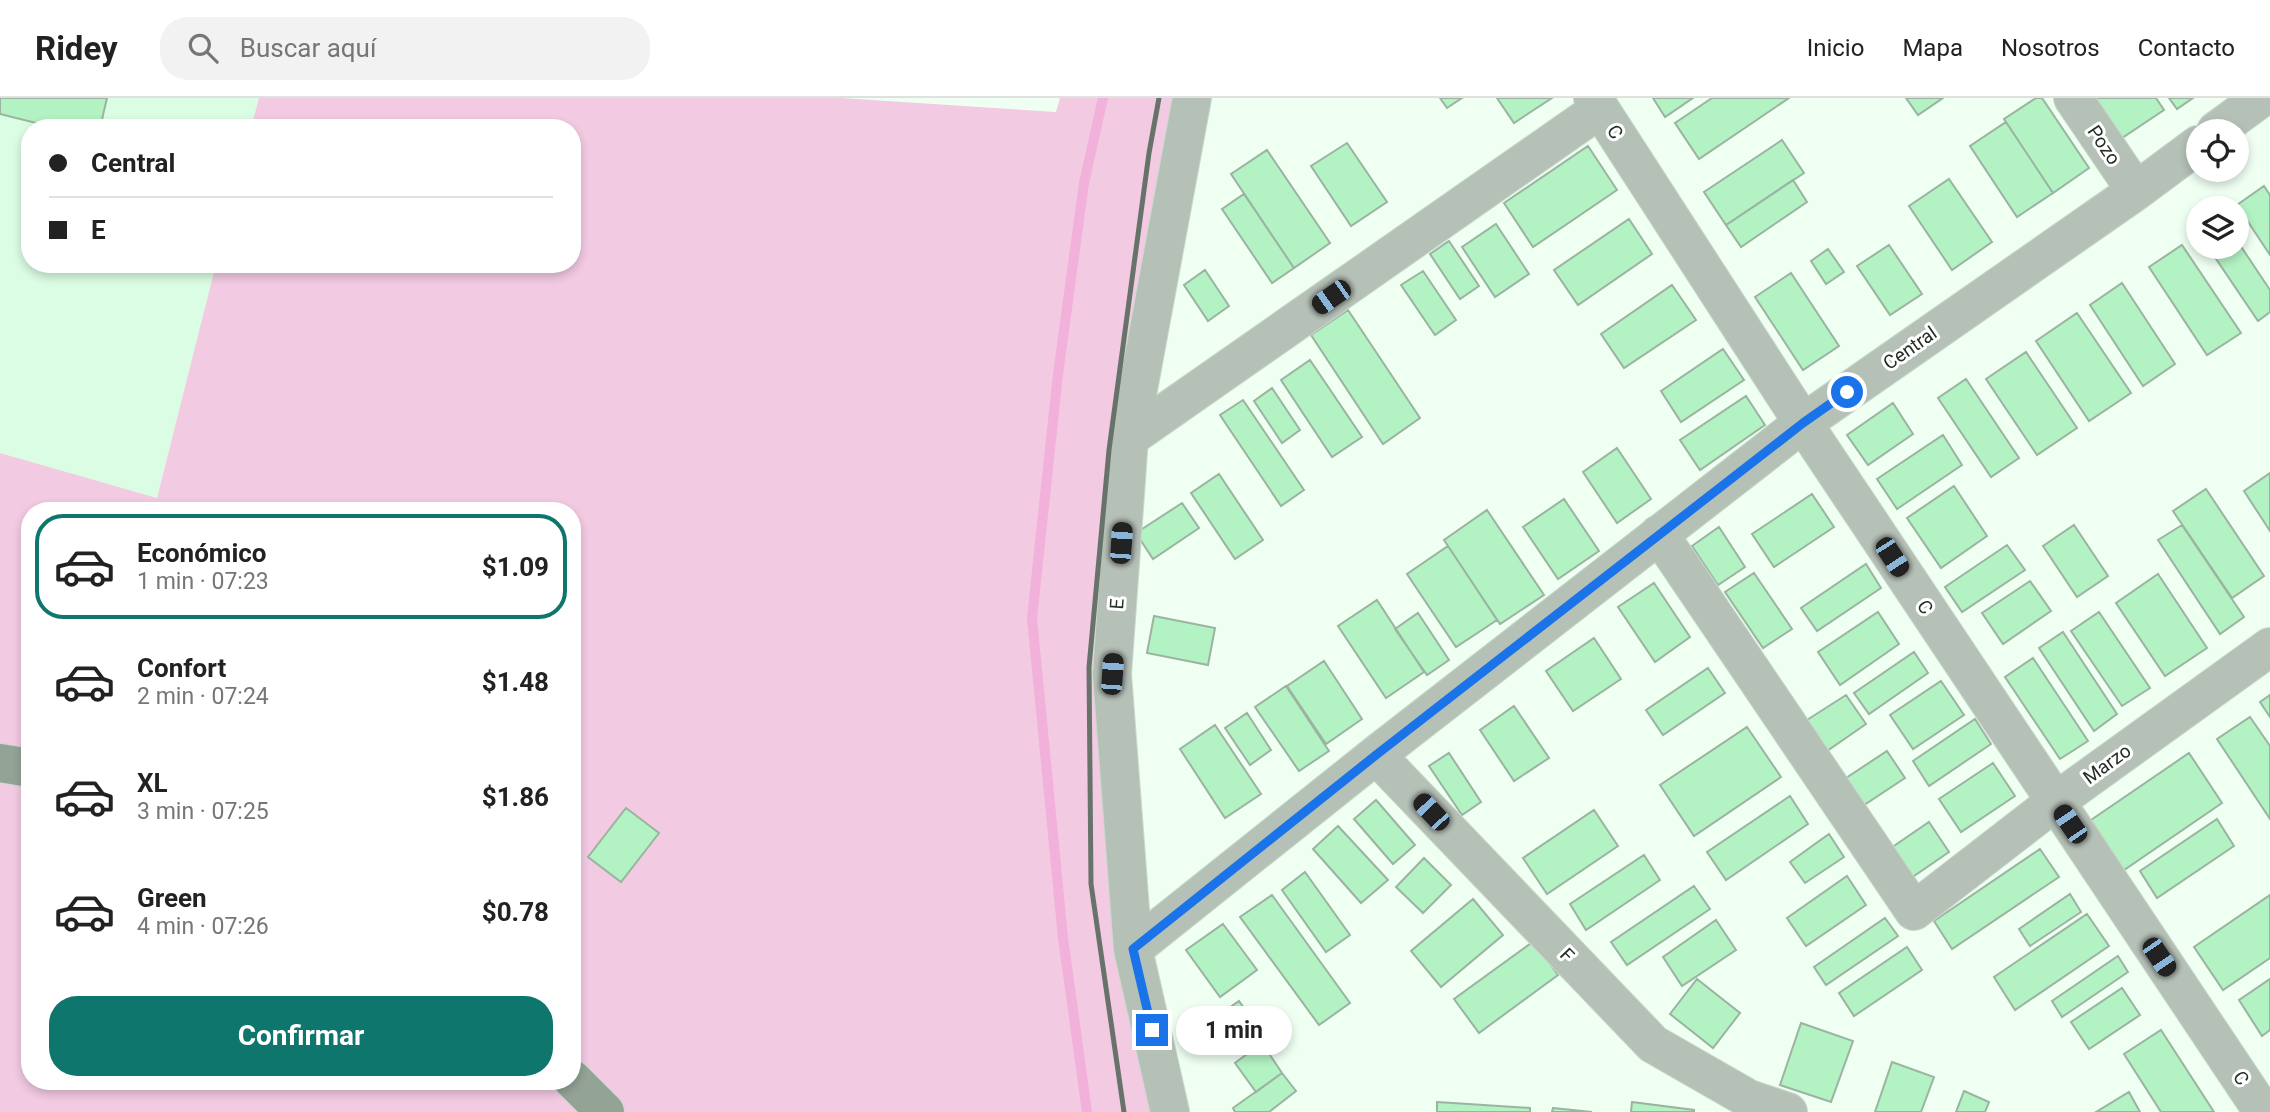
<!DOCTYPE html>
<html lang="es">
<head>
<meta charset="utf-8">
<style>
  :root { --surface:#fff; --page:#f2f2f2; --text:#222; --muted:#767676; --line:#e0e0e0; --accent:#0f766e }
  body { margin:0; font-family:Roboto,sans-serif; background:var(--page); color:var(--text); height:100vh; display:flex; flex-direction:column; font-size:26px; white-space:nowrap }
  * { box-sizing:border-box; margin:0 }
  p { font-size:23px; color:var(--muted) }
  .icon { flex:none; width:38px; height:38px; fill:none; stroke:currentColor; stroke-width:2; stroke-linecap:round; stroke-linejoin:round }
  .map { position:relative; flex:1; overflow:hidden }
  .side { position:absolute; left:21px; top:404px; width:560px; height:588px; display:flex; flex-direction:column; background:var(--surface); border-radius:28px; box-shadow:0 4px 10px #0003 }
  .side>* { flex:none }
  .banner { position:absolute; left:21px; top:21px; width:560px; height:154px; border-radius:28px; box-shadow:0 4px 10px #0003; display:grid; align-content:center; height:154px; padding:0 28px; background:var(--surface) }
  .tools { position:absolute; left:2186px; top:21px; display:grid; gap:14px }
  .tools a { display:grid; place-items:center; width:63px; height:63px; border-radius:50%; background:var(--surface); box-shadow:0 4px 10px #0003; font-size:35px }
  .end { position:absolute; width:32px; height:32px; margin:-16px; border:9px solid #1a73e8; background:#fff; box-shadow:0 0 0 4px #fff }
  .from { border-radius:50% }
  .bubble { position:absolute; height:49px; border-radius:24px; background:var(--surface); box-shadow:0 4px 10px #0003; font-size:23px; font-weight:700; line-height:49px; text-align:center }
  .car { position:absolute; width:21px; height:42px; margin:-21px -10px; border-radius:9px; box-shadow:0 0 5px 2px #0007; background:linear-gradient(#222 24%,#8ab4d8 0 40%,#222 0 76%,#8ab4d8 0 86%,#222 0) }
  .banner b { display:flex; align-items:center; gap:24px; height:66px; font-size:26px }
  .banner b+b { border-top:2px solid var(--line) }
  .banner i { width:18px; height:18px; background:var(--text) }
  ul { padding:12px 0 0; list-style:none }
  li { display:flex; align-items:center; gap:21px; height:105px; margin:0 14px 10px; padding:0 14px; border:4px solid transparent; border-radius:28px }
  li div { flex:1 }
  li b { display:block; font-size:26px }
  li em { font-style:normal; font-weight:700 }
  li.current { border-color:var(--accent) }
  li>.icon { width:63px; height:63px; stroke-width:1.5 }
  .button { display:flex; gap:14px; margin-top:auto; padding:14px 28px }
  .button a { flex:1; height:80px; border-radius:28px; background:var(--accent); color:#fff; font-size:28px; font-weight:700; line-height:80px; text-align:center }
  header { display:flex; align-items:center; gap:42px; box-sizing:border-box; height:98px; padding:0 35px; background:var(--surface); border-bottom:2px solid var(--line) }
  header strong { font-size:33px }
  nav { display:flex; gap:38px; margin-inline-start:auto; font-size:24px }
  .search { width:490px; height:63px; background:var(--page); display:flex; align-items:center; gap:18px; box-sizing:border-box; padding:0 24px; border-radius:28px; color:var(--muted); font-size:26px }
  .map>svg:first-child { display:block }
  .built { fill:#dbfde3 }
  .green { fill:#f2cae2; fill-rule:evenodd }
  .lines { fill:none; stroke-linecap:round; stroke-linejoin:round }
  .stream { stroke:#f2b1da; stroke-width:10 }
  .building { fill:#b3f2c3; stroke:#9bb4a1; stroke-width:2 }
  .minor-casing { stroke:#cad9cd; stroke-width:40 }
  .secondary-casing { stroke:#cad9cd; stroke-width:40 }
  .minor { stroke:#b5c0b7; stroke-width:38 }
  .secondary { stroke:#93a497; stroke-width:38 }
  .rail { stroke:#67736a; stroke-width:5 }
  .route { stroke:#1a73e8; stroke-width:9 }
  .labels { text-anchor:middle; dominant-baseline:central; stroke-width:6; stroke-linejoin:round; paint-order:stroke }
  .street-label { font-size:19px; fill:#242e26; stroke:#fff }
</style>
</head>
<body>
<header>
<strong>Ridey</strong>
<div class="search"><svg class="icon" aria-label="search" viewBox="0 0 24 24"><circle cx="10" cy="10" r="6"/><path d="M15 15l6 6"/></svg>Buscar aquí</div>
<nav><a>Inicio</a><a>Mapa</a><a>Nosotros</a><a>Contacto</a></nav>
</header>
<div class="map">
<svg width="2270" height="1014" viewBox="0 0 2270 1014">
  <rect width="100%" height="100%" fill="#effff2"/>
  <path class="built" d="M0,0H259L251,30H30V166H216L157,400L0,355Z"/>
  <path class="green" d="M259,0H841L1056,14L1060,0H1195L1150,305L1121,611L1175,1014H0V355L157,400L216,166H572V30H251ZM30,413H572V984H30Z"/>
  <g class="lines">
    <path class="stream" d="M1087,1014L1063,840L1032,520L1058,276L1084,85L1103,0"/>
  </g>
  <path class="building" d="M0,0H107L100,30H56L0,16Z
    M1440,0H1462L1447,10Z
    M1497,0H1552L1514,25Z
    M1653,0H1693L1665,19Z
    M1712,0H1789L1699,61L1675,25Z
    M1906,0H1943L1918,17Z
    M2036,0H2042L2089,70L2053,95L2004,21Z
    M2095,0H2156L2164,12L2122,40Z
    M2169,0H2193L2177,11Z
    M2006,24L2053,95L2017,119L1970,48Z
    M1782,42L1804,75L1726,127L1704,94Z
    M1347,45L1387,104L1351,128L1311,68Z
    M1588,48L1617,92L1533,149L1504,105Z
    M1267,52L1330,145L1294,170L1231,76Z
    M1949,81L1992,144L1952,172L1909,108Z
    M1793,82L1807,104L1741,149L1726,127Z
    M2264,88L2270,97V157L2237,107Z
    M1244,96L1294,170L1272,185L1222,111Z
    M1629,121L1652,156L1578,207L1554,172Z
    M1496,126L1529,176L1495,199L1462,149Z
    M2236,141L2270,192V214L2258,223L2208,149H2236Z
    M1449,143L1479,188L1460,201L1430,156Z
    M1889,147L1922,196L1890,217L1857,168Z
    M2182,147L2241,235L2207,257L2149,169Z
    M1828,151L1844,174L1826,186L1811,163Z
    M1205,172L1229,208L1208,223L1184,187Z
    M1423,173L1456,222L1435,237L1401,187Z
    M1791,175L1839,248L1803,272L1755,199Z
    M2122,185L2175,266L2143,288L2090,207Z
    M1672,187L1696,222L1624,270L1601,236Z
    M1348,212L1420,320L1383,346L1311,237Z
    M2077,215L2131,295L2089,323L2036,243Z
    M1723,251L1744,282L1681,324L1661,293Z
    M2026,254L2077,330L2037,357L1986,281Z
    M1310,262L1362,339L1332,359L1281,282Z
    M1966,281L2019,360L1991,379L1938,300Z
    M1272,290L1300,332L1282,345L1254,303Z
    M1746,298L1765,327L1700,372L1680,342Z
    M1243,302L1304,392L1281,408L1220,317Z
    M1893,305L1913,336L1868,367L1847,337Z
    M1943,337L1962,367L1897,411L1877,381Z
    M1617,350L1651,401L1617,425L1583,374Z
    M2270,375V433L2244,393Z
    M1219,376L1263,442L1235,461L1191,395Z
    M1954,388L1987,438L1941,470L1907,420Z
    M2206,391L2264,478L2232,500L2173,413Z
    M1812,396L1834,429L1774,469L1752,436Z
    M1564,401L1599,453L1558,481L1523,429Z
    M1182,405L1199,430L1153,461L1136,435Z
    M1487,412L1544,497L1500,526L1444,442Z
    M2074,427L2108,478L2077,499L2043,448Z
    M2182,427L2244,519L2220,536L2158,442Z
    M1719,429L1745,469L1718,487L1692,448Z
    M2007,447L2025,472L1962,514L1945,489Z
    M1448,448L1497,522L1456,549L1407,476Z
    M1866,466L1881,490L1817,533L1801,510Z
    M1754,475L1792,531L1763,550L1725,494Z
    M2158,476L2207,550L2165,578L2116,505Z
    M2030,483L2051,513L2003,546L1982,515Z
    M1654,485L1690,539L1655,564L1618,509Z
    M1377,502L1424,574L1386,600L1338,528Z
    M1878,514L1899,546L1840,587L1818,554Z
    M2099,514L2150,590L2122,608L2071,533Z
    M1418,515L1449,562L1427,577L1395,531Z
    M1154,518L1215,530L1208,567L1147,555Z
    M2063,534L2117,616L2094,633L2039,550Z
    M1594,540L1621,581L1573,613L1546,573Z
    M1914,554L1928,575L1869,616L1854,595Z
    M2033,560L2088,643L2060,661L2005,579Z
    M1324,563L1362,621L1326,646L1287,588Z
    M1708,570L1725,595L1663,637L1646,612Z
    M1941,583L1964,617L1913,651L1890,617Z
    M1286,588L1329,653L1299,673L1255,609Z
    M1846,597L1866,626L1827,653L1807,622Z
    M2270,597V619L2260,604Z
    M1514,608L1549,660L1514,683L1480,632Z
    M1247,615L1271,652L1250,667L1225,630Z
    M2250,619L2270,648V721L2217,641Z
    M1975,621L1991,646L1929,688L1913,663Z
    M1215,627L1261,696L1225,720L1180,651Z
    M1747,629L1781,679L1694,738L1660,687Z
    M1887,653L1905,680L1864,707L1846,680Z
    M1449,655L1481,704L1462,717L1429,668Z
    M2189,655L2222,705L2124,772L2091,722Z
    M1993,665L2015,698L1961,734L1939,701Z
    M1790,698L1808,726L1726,782L1707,754Z
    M1376,702L1415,747L1393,766L1354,721Z
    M626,710L659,735L621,784L588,759Z
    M1594,712L1618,748L1547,796L1523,760Z
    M2217,721L2234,748L2157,800L2140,773Z
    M1929,724L1949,754L1911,780L1891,750Z
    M1338,728L1388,782L1361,805L1313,751Z
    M1829,736L1844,759L1805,785L1790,764Z
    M2040,751L2059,779L1952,851L1934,823Z
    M1644,757L1660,782L1586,832L1570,806Z
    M1424,760L1451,787L1423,815L1396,789Z
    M1305,774L1350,837L1326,854L1282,792Z
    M1847,778L1866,807L1806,848L1787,820Z
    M1694,788L1710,811L1627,867L1611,844Z
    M2070,796L2081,814L2030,848L2019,831Z
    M1272,797L1350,905L1319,927L1240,819Z
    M2270,797V860L2223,892L2194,849Z
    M1473,801L1503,837L1441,889L1411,853Z
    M2087,816L2109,848L2015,912L1994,879Z
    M1885,820L1898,838L1826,887L1814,869Z
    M1716,822L1736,852L1682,888L1663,859Z
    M1223,826L1257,872L1220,899L1186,852Z
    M1534,843L1558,877L1479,935L1454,901Z
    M1907,849L1922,872L1854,918L1839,895Z
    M2118,858L2128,874L2062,919L2052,903Z
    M1697,881L1740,915L1713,950L1670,916Z
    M2270,881V932L2262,938L2239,902Z
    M2122,890L2140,917L2089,951L2071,924Z
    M1239,903L1255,926L1222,951L1205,927Z
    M1801,925L1853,943L1831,1004L1780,987Z
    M2161,932L2214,1014H2161L2124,956Z
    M1262,945L1282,975L1256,994L1235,965Z
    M1892,964L1934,979L1921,1014H1875Z
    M1282,975L1296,993L1269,1014H1235L1233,1010Z
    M1964,993L1989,1004L1985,1014H1956Z
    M2129,994L2140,1014H2096Z
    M1437,1004L1530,1010V1014H1437Z
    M1632,1004L1694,1012V1014H1631Z
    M1553,1010L1592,1014H1552Z"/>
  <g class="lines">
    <g class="minor-casing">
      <path id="minor" d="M1593,0L1803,325L2263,1014
        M2073,0L2136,93
        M2216,33L2261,0
        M1129,340L1600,11
        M1659,436L1914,813L2055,704L2270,549
        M1376,657L1653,946L1749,1001L1788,1014
        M1133,851L1376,657L1803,325L2136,93L2198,47
        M1170,1014L1133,851L1112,576L1129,340L1192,0"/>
    </g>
    <g class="secondary-casing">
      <path id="secondary" d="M0,665L30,670
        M572,981L605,1014"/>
    </g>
    <use href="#minor" class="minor"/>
    <use href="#secondary" class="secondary"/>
    <path class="rail" d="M1124,1014L1091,786L1089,569L1109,352L1149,55L1159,0"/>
  </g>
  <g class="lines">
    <path class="route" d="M1152,932L1133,851L1376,657L1803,325L1847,294"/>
  </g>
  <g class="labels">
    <g class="street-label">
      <text transform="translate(1615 34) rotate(57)">C</text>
      <text transform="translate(2104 47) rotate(56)">Pozo</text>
      <text transform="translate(1910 250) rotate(-35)">Central</text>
      <text transform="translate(1117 506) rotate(-86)">E</text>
      <text transform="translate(1925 509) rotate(56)">C</text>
      <text transform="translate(2107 666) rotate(-36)">Marzo</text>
      <text transform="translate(1567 857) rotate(46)">F</text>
      <text transform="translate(2241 980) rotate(56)">C</text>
    </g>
  </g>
</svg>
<div class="tools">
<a><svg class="icon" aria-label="locate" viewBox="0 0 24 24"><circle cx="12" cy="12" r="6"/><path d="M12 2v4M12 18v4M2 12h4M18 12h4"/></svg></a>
<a><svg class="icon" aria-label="layers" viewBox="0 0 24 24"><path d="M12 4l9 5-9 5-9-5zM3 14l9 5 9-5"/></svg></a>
</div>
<i class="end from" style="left:1847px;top:294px"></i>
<i class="end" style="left:1152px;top:932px"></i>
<div class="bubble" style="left:1176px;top:908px;width:116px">1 min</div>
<i class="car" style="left:1331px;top:199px;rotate:235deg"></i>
<i class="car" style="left:1121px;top:445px;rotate:4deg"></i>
<i class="car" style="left:1892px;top:459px;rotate:147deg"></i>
<i class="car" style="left:1112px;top:576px;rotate:4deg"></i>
<i class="car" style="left:1431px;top:714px;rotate:317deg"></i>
<i class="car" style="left:2070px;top:726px;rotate:326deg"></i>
<i class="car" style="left:2159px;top:859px;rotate:146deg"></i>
<div class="banner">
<b><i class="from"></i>Central</b>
<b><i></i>E</b>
</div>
<section class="side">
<ul>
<li class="current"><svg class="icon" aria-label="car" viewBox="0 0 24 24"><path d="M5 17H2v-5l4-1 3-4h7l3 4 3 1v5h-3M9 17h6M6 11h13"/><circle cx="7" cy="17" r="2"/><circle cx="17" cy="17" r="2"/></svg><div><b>Económico</b><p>1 min · 07:23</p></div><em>$1.09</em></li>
<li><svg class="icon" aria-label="car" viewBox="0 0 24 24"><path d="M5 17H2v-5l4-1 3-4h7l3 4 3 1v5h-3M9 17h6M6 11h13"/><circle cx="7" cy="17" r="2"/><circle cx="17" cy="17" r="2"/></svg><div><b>Confort</b><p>2 min · 07:24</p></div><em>$1.48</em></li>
<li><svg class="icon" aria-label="car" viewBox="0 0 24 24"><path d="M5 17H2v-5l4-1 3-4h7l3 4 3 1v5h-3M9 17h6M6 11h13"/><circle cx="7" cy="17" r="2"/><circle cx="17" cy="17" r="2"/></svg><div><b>XL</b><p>3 min · 07:25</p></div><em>$1.86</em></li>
<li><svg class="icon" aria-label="car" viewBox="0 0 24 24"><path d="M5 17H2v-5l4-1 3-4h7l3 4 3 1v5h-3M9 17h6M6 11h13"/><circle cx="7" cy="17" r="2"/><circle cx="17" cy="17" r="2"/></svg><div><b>Green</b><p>4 min · 07:26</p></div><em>$0.78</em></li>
</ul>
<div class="button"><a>Confirmar</a></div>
</section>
</div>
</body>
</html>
